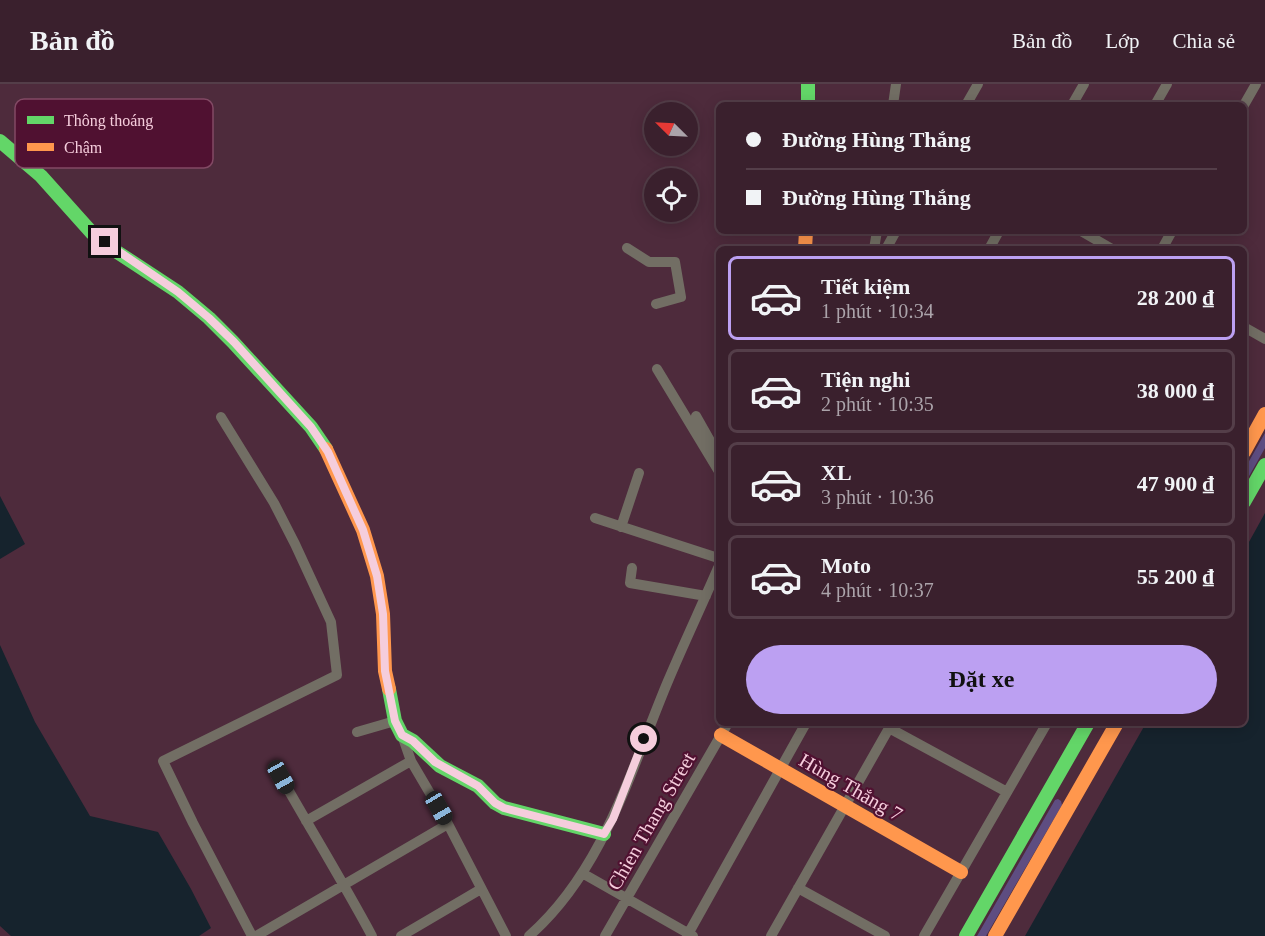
<!DOCTYPE html>
<html lang="vi">
<head>
<meta charset="utf-8">
<style>
  :root { --surface:#3a202d; --page:#452d39; --text:#f1f3f6; --muted:#aba3aa; --line:#543e49; --accent:#bca0f2 }
  body { margin:0; font-family:"Times New Roman",serif; background:var(--page); color:var(--text); height:100vh; display:flex; flex-direction:column; font-size:22px; white-space:nowrap }
  * { box-sizing:border-box; margin:0 }
  p { font-size:20px; color:var(--muted) }
  .icon { flex:none; width:33px; height:33px; fill:none; stroke:currentColor; stroke-width:2; stroke-linecap:round; stroke-linejoin:round }
  .map { position:relative; flex:1; overflow:hidden }
  .sheet { position:absolute; left:716px; top:162px; width:531px; height:480px; display:flex; flex-direction:column; background:var(--surface); border-radius:9px; box-shadow:0 3px 15px #0003,0 0 0 2px var(--line) }
  .sheet>* { flex:none }
  .hud { position:absolute; left:716px; top:18px; width:531px; height:132px; border-radius:9px; box-shadow:0 3px 15px #0003,0 0 0 2px var(--line); display:grid; align-content:center; height:132px; padding:0 30px; background:var(--surface) }
  .needle { width:39px; rotate:294deg }
  .fabs { position:absolute; left:644px; top:18px; display:grid; gap:12px }
  .fabs a { display:grid; place-items:center; width:54px; height:54px; border-radius:50%; background:var(--surface); box-shadow:0 3px 15px #0003,0 0 0 2px var(--line); font-size:30px }
  .end { position:absolute; width:27px; height:27px; margin:-14px; border:8px solid #f5cddc; background:#111; box-shadow:0 0 0 3px #111 }
  .from { border-radius:50% }
  .car { position:absolute; width:18px; height:36px; margin:-18px -9px; border-radius:8px; box-shadow:0 0 4px 2px #0007; background:linear-gradient(#222 24%,#8ab4d8 0 40%,#222 0 76%,#8ab4d8 0 86%,#222 0) }
  .hud b { display:flex; align-items:center; gap:21px; height:57px; font-size:22px }
  .hud b+b { border-top:2px solid var(--line) }
  .hud i { width:15px; height:15px; background:var(--text) }
  ul { padding:10px 0 0; list-style:none }
  li { display:flex; align-items:center; gap:18px; height:84px; margin:0 12px 9px; padding:0 18px; border:3px solid var(--line); border-radius:9px }
  li div { flex:1 }
  li b { display:block; font-size:22px }
  li em { font-style:normal; font-weight:800 }
  li.active { border-color:var(--accent) }
  li>.icon { width:54px; height:54px; stroke-width:1.5 }
  .button { display:flex; gap:12px; margin-top:auto; padding:12px 30px }
  .button a { flex:1; height:69px; border-radius:36px; background:var(--accent); color:#111; font-size:24px; font-weight:800; line-height:69px; text-align:center }
  header { display:flex; align-items:center; gap:36px; box-sizing:border-box; height:84px; padding:0 30px; background:var(--surface); border-bottom:2px solid var(--line) }
  header strong { font-size:28px }
  nav { display:flex; gap:33px; margin-inline-start:auto; font-size:21px }
  .map>svg:first-child { display:block }
  .green { fill:#5e4d81 }
  .water { fill:#16232d }
  .lines { fill:none; stroke-linecap:round; stroke-linejoin:round }
  .street { stroke:#726e64; stroke-width:10 }
  .fast { stroke:#63d668; stroke-width:14 }
  .slow { stroke:#ff974d; stroke-width:14 }
  .route { stroke:#f5cddc; stroke-width:8 }
  .labels { text-anchor:middle; dominant-baseline:central; stroke-width:4.5; stroke-linejoin:round; paint-order:stroke }
  .street-label { font-size:20px; fill:#f5cddc; stroke:#501131 }
  .key { fill:#501131; stroke:#824964; stroke-width:1.5 }
  .key-label { font-size:16px; fill:#f5cddc }
</style>
</head>
<body>
<header>
<strong>Bản đồ</strong>
<nav><a>Bản đồ</a><a>Lớp</a><a>Chia sẻ</a></nav>
</header>
<div class="map">
<svg width="1265" height="852" viewBox="0 0 1265 852">
  <rect width="100%" height="100%" fill="#4e2b3c"/>
  <path class="green" d="M1265,349V364L1244,401V386Z
    M1058,715L1061,717L1062,721L986,852H977L1055,716Z"/>
  <path class="water" d="M0,412L25,460L0,475Z
    M1265,429V852H1025L1146,639H1244V467Z
    M0,561L35,638L90,732L158,748L191,805L211,844L199,852H11L0,842Z"/>
  <g class="lines">
    <path class="street" d="M893,21L896,0
      M966,21L978,0
      M1072,21L1084,0
      M1155,21L1167,0
      M1244,21L1256,0
      M1081,147L1112,165
      M627,164L649,178H675L681,213L656,220
      M874,165L877,147
      M886,165L896,147
      M989,165L999,147
      M1162,165L1172,147
      M1244,243L1265,255
      M657,285L718,386
      M696,332L713,362L718,370
      M221,333L274,419L295,460L331,538L337,591L163,677L193,739L252,852
      M595,434L718,474
      M621,443L639,389
      M632,484L630,499L706,512
      M889,644L1007,708
      M357,648L395,637
      M402,651L411,677L448,740L506,852
      M281,693C311,746 343,798 372,852
      M306,737L411,677
      M582,789L693,852
      M798,804L885,852
      M256,852L448,740
      M401,852L481,805
      M529,852C604,786 631,685 668,597C684,559 702,521 718,484
      M605,852L728,639
      M687,852L806,639
      M771,852L892,639
      M924,852L1047,639"/>
    <path class="fast" d="M808,0V21
      M0,57L41,92L92,149L117,168L178,208L209,234L233,258L311,343L326,365
      M1244,418L1265,381
      M389,605L395,637L402,651L413,657L440,682L478,702L495,719L504,724L604,750
      M966,852L1088,639"/>
    <path class="slow" d="M805,165L806,147
      M326,365L363,446L377,492L383,530L385,587L389,605
      M1244,368L1265,330
      M721,651L961,788
      M995,852L1117,639"/>
  </g>
  <g class="lines">
    <path class="route" d="M105,158L178,208L209,234L234,258L311,343L328,368L345,406L363,446L377,492L383,530L385,587L395,637L402,651L413,657L435,678L478,702L495,719L504,724L604,750L613,735L644,655"/>
  </g>
  <g class="labels">
    <g class="street-label">
      <text transform="translate(851 703) rotate(30)">Hùng Thắng 7</text>
      <text transform="translate(651 737) rotate(-60)">Chien Thang Street</text>
    </g>
  </g>
  <rect x="15" y="15" width="198" height="69" rx="9" class="key"/>
  <rect x="27" y="32" width="27" height="8" fill="#63d668"/>
  <rect x="27" y="59" width="27" height="8" fill="#ff974d"/>
  <g class="key-label">
    <text x="64" y="42">Thông thoáng</text>
    <text x="64" y="69">Chậm</text>
  </g>
</svg>
<div class="fabs">
<a><svg class="needle" viewBox="-14 -14 28 28"><path d="M0-13l5 13h-10z" fill="#e53935"/><path d="M0 13l5-13h-10z" fill="#aba3aa"/></svg></a>
<a><svg class="icon" aria-label="locate" viewBox="0 0 24 24"><circle cx="12" cy="12" r="6"/><path d="M12 2v4M12 18v4M2 12h4M18 12h4"/></svg></a>
</div>
<i class="end from" style="left:644px;top:655px"></i>
<i class="end" style="left:105px;top:158px"></i>
<i class="car" style="left:281px;top:693px;rotate:151deg"></i>
<i class="car" style="left:439px;top:724px;rotate:150deg"></i>
<div class="hud">
<b><i class="from"></i>Đường Hùng Thắng</b>
<b><i></i>Đường Hùng Thắng</b>
</div>
<section class="sheet">
<ul>
<li class="active"><svg class="icon" aria-label="car" viewBox="0 0 24 24"><path d="M5 17H2v-5l4-1 3-4h7l3 4 3 1v5h-3M9 17h6M6 11h13"/><circle cx="7" cy="17" r="2"/><circle cx="17" cy="17" r="2"/></svg><div><b>Tiết kiệm</b><p>1 phút · 10:34</p></div><em>28 200 ₫</em></li>
<li><svg class="icon" aria-label="car" viewBox="0 0 24 24"><path d="M5 17H2v-5l4-1 3-4h7l3 4 3 1v5h-3M9 17h6M6 11h13"/><circle cx="7" cy="17" r="2"/><circle cx="17" cy="17" r="2"/></svg><div><b>Tiện nghi</b><p>2 phút · 10:35</p></div><em>38 000 ₫</em></li>
<li><svg class="icon" aria-label="car" viewBox="0 0 24 24"><path d="M5 17H2v-5l4-1 3-4h7l3 4 3 1v5h-3M9 17h6M6 11h13"/><circle cx="7" cy="17" r="2"/><circle cx="17" cy="17" r="2"/></svg><div><b>XL</b><p>3 phút · 10:36</p></div><em>47 900 ₫</em></li>
<li><svg class="icon" aria-label="car" viewBox="0 0 24 24"><path d="M5 17H2v-5l4-1 3-4h7l3 4 3 1v5h-3M9 17h6M6 11h13"/><circle cx="7" cy="17" r="2"/><circle cx="17" cy="17" r="2"/></svg><div><b>Moto</b><p>4 phút · 10:37</p></div><em>55 200 ₫</em></li>
</ul>
<div class="button"><a>Đặt xe</a></div>
</section>
</div>
</body>
</html>
